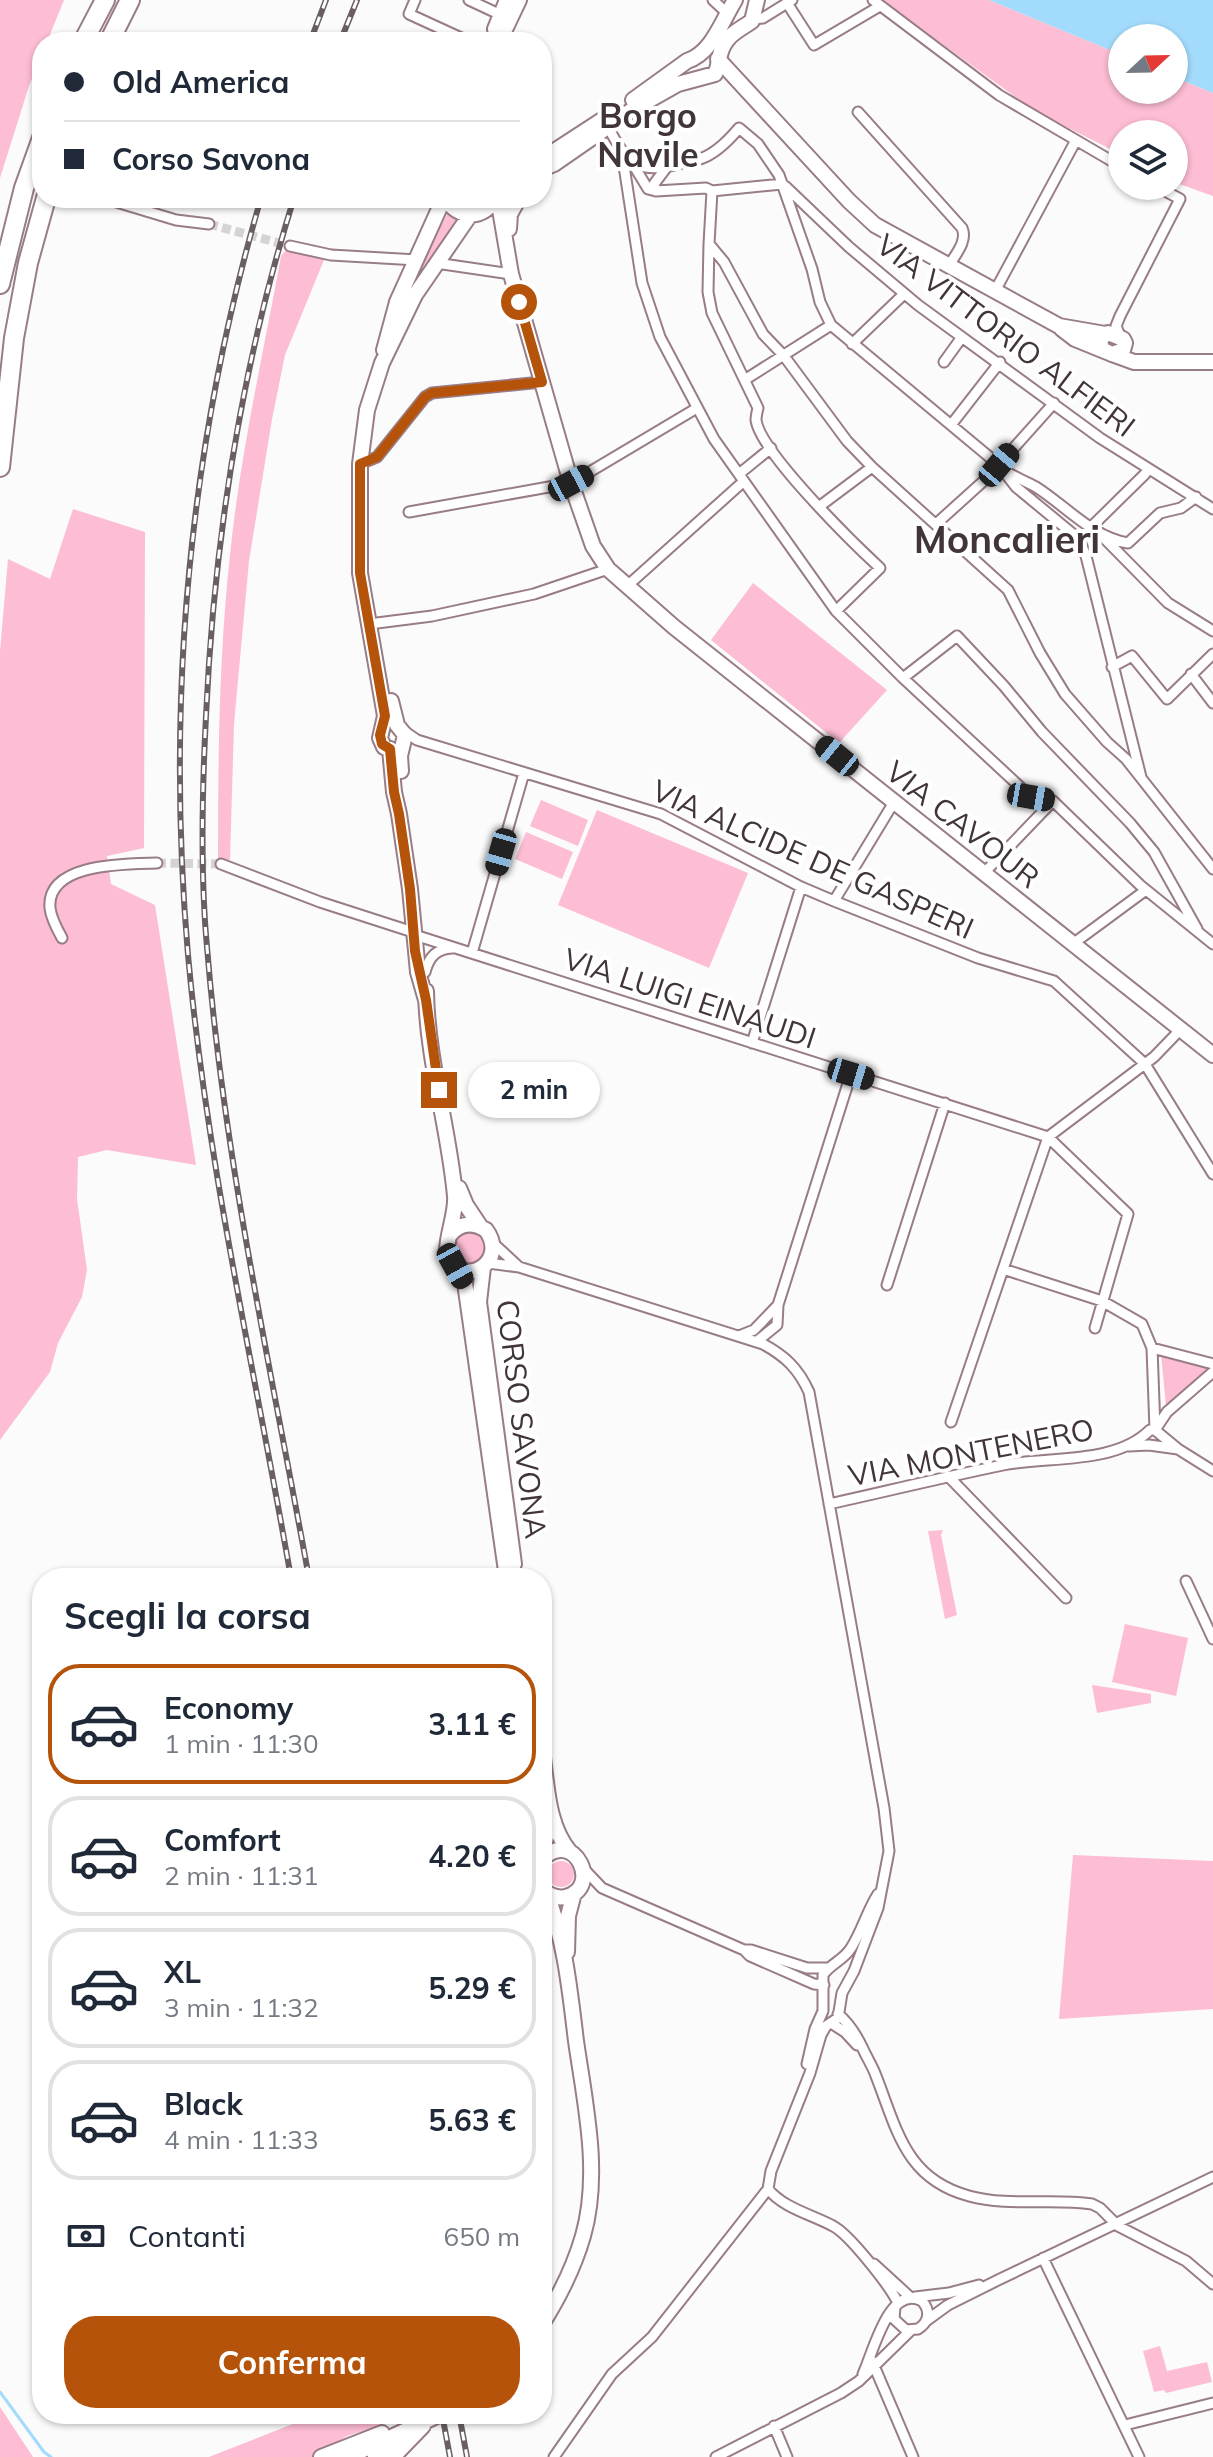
<!DOCTYPE html>
<html lang="it">
<head>
<meta charset="utf-8">
<style>
  :root { --surface:#fff; --page:#f2f2f3; --text:#1f2937; --muted:#747a83; --line:#e0e1e3; --accent:#b45309 }
  body { margin:0; font-family:Mulish,sans-serif; background:var(--page); color:var(--text); height:100vh; display:flex; flex-direction:column; font-size:30px; white-space:nowrap }
  * { box-sizing:border-box; margin:0 }
  p { font-size:26px; color:var(--muted) }
  .icon { flex:none; width:44px; height:44px; fill:none; stroke:currentColor; stroke-width:2; stroke-linecap:round; stroke-linejoin:round }
  .map { position:relative; flex:1; overflow:hidden }
  .side { position:absolute; left:32px; top:1568px; width:520px; height:856px; display:flex; flex-direction:column; background:var(--surface); border-radius:32px; box-shadow:0 2px 6px #0004 }
  .side>* { flex:none }
  .guide { position:absolute; left:32px; top:32px; width:520px; height:176px; border-radius:32px; box-shadow:0 2px 6px #0004; display:grid; align-content:center; height:176px; padding:0 32px; background:var(--surface) }
  .needle { width:52px; rotate:68deg }
  .buttons { position:absolute; left:1108px; top:24px; display:grid; gap:16px }
  .buttons a { display:grid; place-items:center; width:80px; height:80px; border-radius:50%; background:var(--surface); box-shadow:0 2px 6px #0004; font-size:40px }
  .end { position:absolute; width:36px; height:36px; margin:-18px; border:10px solid #b45309; background:#fff; box-shadow:0 0 0 4px #fff }
  .from { border-radius:50% }
  .bubble { position:absolute; height:56px; border-radius:28px; background:var(--surface); box-shadow:0 2px 6px #0004; font-size:26px; font-weight:700; line-height:56px; text-align:center }
  .car { position:absolute; width:24px; height:48px; margin:-24px -12px; border-radius:10px; box-shadow:0 0 6px 2px #0007; background:linear-gradient(#222 24%,#8ab4d8 0 40%,#222 0 76%,#8ab4d8 0 86%,#222 0) }
  .guide b { display:flex; align-items:center; gap:28px; height:76px; font-size:30px }
  .guide b+b { border-top:2px solid var(--line) }
  .guide i { width:20px; height:20px; background:var(--text) }
  ul { padding:0; list-style:none }
  li { display:flex; align-items:center; gap:24px; height:120px; margin:0 16px 12px; padding:0 16px; border:4px solid var(--line); border-radius:32px }
  li div { flex:1 }
  li b { display:block; font-size:30px }
  li em { font-style:normal; font-weight:700 }
  li.selected { border-color:var(--accent) }
  li>.icon { width:72px; height:72px; stroke-width:1.5 }
  h2 { padding:0 32px; font-size:36px; line-height:96px }
  .pay { display:flex; align-items:center; gap:20px; height:88px; padding:0 32px; font-size:30px }
  .pay p { margin-inline-start:auto }
  .button { display:flex; gap:16px; margin-top:auto; padding:16px 32px }
  .button a { flex:1; height:92px; border-radius:32px; background:var(--accent); color:#fff; font-size:32px; font-weight:700; line-height:92px; text-align:center }
  .map>svg:first-child { display:block }
  .green { fill:#fdbdd4 }
  .water { fill:#a2dbfc }
  .lines { fill:none; stroke-linecap:round; stroke-linejoin:round }
  .stream { stroke:#a2dbfc; stroke-width:3 }
  .minor-tunnel { stroke:#d6d3d4; stroke-width:9; stroke-dasharray:9 4.5; stroke-linecap:butt }
  .minor-casing { stroke:#987c86; stroke-width:13 }
  .secondary-casing { stroke:#987c86; stroke-width:18 }
  .primary-casing { stroke:#987c86; stroke-width:18 }
  .motorway-casing { stroke:#987c86; stroke-width:22 }
  .minor { stroke:#fff; stroke-width:9 }
  .secondary { stroke:#fff; stroke-width:14 }
  .primary { stroke:#fff; stroke-width:14 }
  .motorway { stroke:#fff; stroke-width:18 }
  .rail-casing { stroke:#695f63; stroke-width:6 }
  .rail { stroke:#fff; stroke-width:3; stroke-dasharray:9; stroke-linecap:butt }
  .route { stroke:#b45309; stroke-width:10 }
  .labels { text-anchor:middle; dominant-baseline:central; stroke-width:8; stroke-linejoin:round; paint-order:stroke }
  .street-label { font-size:30px; fill:#413539; stroke:#fff }
  .quarter-label { font-size:34px; font-weight:bold; fill:#413539; stroke:#fff }
  .district-label { font-size:38px; font-weight:bold; fill:#413539; stroke:#fff }
</style>
</head>
<body>
<div class="map">
<svg width="1213" height="2457" viewBox="0 0 1213 2457">
  <rect width="100%" height="100%" fill="#fbfbfb"/>
  <path class="green" d="M0,0H64L47,42H42V53L29,86L0,178Z
    M881,0H989L1122,55V90H1174V77L1213,93V196L1174,182V134H1122V155L1035,111Z
    M448,213L458,221L406,302L412,279Z
    M286,250L326,255L285,355L272,419L249,561L234,724L230,860L218,858C218,757 219,656 230,555C240,455 263,355 281,256Z
    M73,509L145,532L144,848L107,856L111,884L155,905L196,1165L107,1150L78,1157L77,1199L87,1270L82,1297L58,1343L50,1372L0,1440V651L8,559L50,579Z
    M753,583L887,690L839,743L711,640Z
    M541,800L588,820L578,846L530,826Z
    M597,810L748,873L709,968L558,905Z
    M526,832L573,852L562,879L515,859Z
    M453 1247a17 17 0 1 1 34 0a17 17 0 1 1-34 0Z
    M1161,1354L1213,1368L1166,1406Z
    M943,1530L941,1535L957,1615L945,1619L928,1531Z
    M1125,1624L1188,1638L1176,1696L1112,1682Z
    M1092,1685L1151,1694V1703L1097,1713Z
    M1073,1855L1213,1861V2009L1059,2019Z
    M548 1874a13 13 0 1 1 26 0a13 13 0 1 1-26 0Z
    M1160,2346L1167,2371L1207,2362L1212,2382L1166,2393L1164,2390L1154,2392L1143,2351Z
    M0,2407L4,2413L33,2457H0Z
    M318,2414H416L347,2436L313,2457H209Z"/>
  <path class="water" d="M989,0H1213V93L1174,77V38H1122V55Z"/>
  <g class="lines">
    <path class="stream" d="M0,2392L44,2452L51,2457"/>
    <path class="minor-tunnel" d="M209,224L290,246
      M157,863L221,864"/>
    <g class="minor-casing">
      <path id="minor" d="M415,0L409,14L470,42
        M469,0L501,15
        M713,0L728,14
        M873,0L999,95L1122,167
        M787,3L814,45L880,6
        M753,19L763,18L792,0
        M858,112L962,228C968,241 955,255 948,267
        M608,127C628,165 639,175 682,163C687,161 694,161 700,159C715,154 729,140 739,128L758,144L779,175L812,269L820,302L831,325L999,465L1016,487L1079,539L1086,556L1141,777
        M622,153L642,283L660,337L714,439L836,611L903,678L1031,797L1053,801L1140,885L1213,944
        M631,161L648,189L656,191L706,188L712,191L709,244L724,262L763,334L784,356L847,441L872,467L1008,590L1040,653L1065,694L1107,742L1126,759L1213,869
        M785,186L849,247L918,305L1100,438L1213,509
        M656,191L654,184L666,168
        M712,191L782,184
        M103,198L176,220L209,224
        M709,244L708,292L712,313L758,408C757,412 756,416 756,420C760,452 854,544 880,568L836,611
        M290,246L331,255L417,260
        M436,263L511,274
        M995,291L1075,142
        M1120,336L1116,326L1120,316L1180,199L1156,186
        M852,344L904,294
        M944,362L962,337
        M746,379L831,325
        M951,425L1000,362
        M360,464L377,457L425,397L432,393L542,382
        M1008,473C1017,478 1027,482 1036,487C1066,506 1092,537 1128,543L1160,513L1181,508L1196,497
        M739,474L771,448
        M820,506L872,467
        M409,512L571,483L697,408
        M936,524L988,477L1054,403
        M1079,539L1145,474L1148,469
        M1105,539L1168,603L1213,631
        M626,587L744,481
        M377,623L432,616L534,594L608,569
        M1112,667L1132,656L1167,699L1213,654
        M1191,674L1213,703
        M903,678L957,636L1004,686L1042,732L1130,823L1154,852L1197,929
        M404,731L417,740L661,814L801,887L834,901L978,958L1054,981L1145,1064L1213,1174
        M221,864L320,902L413,932
        M984,873L1053,801
        M834,901L894,802
        M421,937L1048,1137L1128,1214L1095,1328
        M62,938C57,929 51,918 50,908C46,862 128,864 157,863
        M1074,943L1146,890
        M472,953L524,773
        M425,972C429,957 436,949 452,948
        M752,1043L801,887
        M493,1243L519,1267
        M488,1263L519,1267L763,1344C785,1356 798,1368 809,1392L884,1808L889,1851L878,1908L854,1971L842,1993L838,2018L826,2026L821,2035L810,2073L771,2171L768,2189
        M1003,1269L1102,1301L1142,1324L1152,1348L1155,1430
        M887,1285L945,1103
        M739,1336L754,1330L778,1305L851,1074
        M756,1342L777,1325L778,1305
        M1152,1348L1213,1364
        M951,1422L1048,1137L1154,1057L1181,1029
        M1155,1430L1178,1449L1213,1471
        M1129,1446L1149,1445L1178,1449
        M948,1476L1066,1598
        M829,1504C887,1491 945,1477 1003,1465C1048,1456 1115,1465 1150,1430H1155L1167,1412L1213,1372
        M1186,1581L1213,1639
        M584,1869L602,1888L744,1950L750,1956L814,1984L824,1985
        M744,1950H751L807,1968H828
        M838,2014C850,2024 857,2036 863,2049C867,2058 873,2067 876,2076C897,2129 905,2179 969,2196C1009,2207 1052,2198 1092,2204L1100,2208L1118,2226L1186,2261L1213,2284
        M831,2023L845,2032L857,2045
        M807,2064L815,2029L823,2011V1975C830,1964 844,1960 851,1948C862,1931 867,1911 878,1894
        M768,2189C783,2208 813,2215 833,2226C849,2234 890,2286 898,2303
        M1043,2258L1139,2457
        M874,2264L910,2297
        M915,2297L949,2293L979,2285
        M926,2321L948,2305L998,2280L1213,2177
        M872,2361L913,2457
        M863,2374C873,2353 889,2283 922,2301C931,2311 929,2322 918,2329L906,2330L894,2319L895,2307
        M1125,2425L1213,2403
        M774,2426L787,2457
        M554,2457L612,2374L652,2337L768,2189
        M716,2457L841,2393L859,2381L910,2331"/>
    </g>
    <g class="secondary-casing">
      <path id="secondary" d="M718,59L849,201L875,225L1059,326L1105,334
        M1062,329L1075,339L1107,352
        M1108,333L1123,339L1125,343L1123,350L1112,354L1103,350L1099,340Z
        M1112,354L1134,362H1213"/>
    </g>
    <g class="primary-casing">
      <path id="primary" d="M495,29L507,0
        M499,42L519,0
        M633,100L687,61C712,53 722,21 735,0
        M542,159L605,118
        M542,169L554,164L632,110L678,84L715,74C719,67 718,62 720,55C725,35 738,31 752,21L757,0
        M445,198C458,220 484,220 496,198
        M498,198L511,274L571,483L593,546L608,569L674,627L1213,1055
        M509,229L510,214L519,198
        M384,350L397,302L444,198
        M391,701L397,725L405,735L400,756L401,771
        M426,991C427,1060 449,1128 455,1196C457,1216 441,1247 450,1261C468,1287 508,1260 486,1230C473,1222 460,1222 450,1235
        M426,1000L418,972L410,889L399,814L394,792L390,749L384,747L380,738L385,716L360,573V464L367,410L382,363L415,295L470,215
        M459,1188L466,1205L480,1226
        M455,1266L465,1283L507,1578
        M483,1267L479,1302L514,1564
        M542,1750C547,1784 547,1825 570,1852
        M542,1811L546,1837L542,1856
        M542,1859C575,1827 603,1889 565,1897C556,1899 549,1895 542,1889
        M567,1952L568,1916L574,1893
        M542,2324C559,2297 574,2267 583,2236C601,2173 585,2104 576,2041C570,1992 565,1939 546,1892
        M321,2457L382,2433
        M348,2457L441,2414
        M375,2457L400,2444
        M393,2457L423,2426"/>
    </g>
    <g class="motorway-casing">
      <path id="motorway" d="M83,42L105,0
        M109,42L130,0
        M0,284L24,188L42,138
        M0,467L14,338L28,263L46,198"/>
    </g>
    <use href="#minor" class="minor"/>
    <use href="#secondary" class="secondary"/>
    <use href="#primary" class="primary"/>
    <use href="#motorway" class="motorway"/>
    <g class="rail-casing">
      <path id="rail" d="M310,42L326,0
        M340,42L357,0
        M261,198C189,444 166,700 188,955C207,1165 255,1371 291,1578
        M294,198C241,367 214,539 206,716C202,792 200,871 207,947C224,1160 271,1369 309,1578
        M442,2414L450,2457
        M459,2414L467,2457"/>
    </g>
    <use href="#rail" class="rail"/>
  </g>
  <g class="lines">
    <path class="route" d="M439,1090L426,1000L415,951L410,889L399,814L394,792L390,749L382,744L380,735L385,716L360,573V464L377,457L425,397L432,393L542,382L519,302"/>
  </g>
  <g class="labels">
    <g class="street-label">
      <text transform="translate(1006 335) rotate(37)">VIA VITTORIO ALFIERI</text>
      <text transform="translate(963 824) rotate(38)">VIA CAVOUR</text>
      <text transform="translate(813 859) rotate(24)">VIA ALCIDE DE GASPERI</text>
      <text transform="translate(690 998) rotate(18)">VIA LUIGI EINAUDI</text>
      <text transform="translate(522 1419) rotate(83)">CORSO SAVONA</text>
      <text transform="translate(971 1452) rotate(-11)">VIA MONTENERO</text>
    </g>
    <g class="quarter-label">
      <text x="648" y="115">Borgo<tspan x="648" dy="39">Navile</tspan></text>
    </g>
    <g class="district-label">
      <text x="1007" y="539">Moncalieri</text>
    </g>
  </g>
</svg>
<div class="buttons">
<a><svg class="needle" viewBox="-14 -14 28 28"><path d="M0-13l5 13h-10z" fill="#e53935"/><path d="M0 13l5-13h-10z" fill="#747a83"/></svg></a>
<a><svg class="icon" aria-label="layers" viewBox="0 0 24 24"><path d="M12 4l9 5-9 5-9-5zM3 14l9 5 9-5"/></svg></a>
</div>
<i class="end from" style="left:519px;top:302px"></i>
<i class="end" style="left:439px;top:1090px"></i>
<div class="bubble" style="left:468px;top:1062px;width:132px">2 min</div>
<i class="car" style="left:999px;top:465px;rotate:40deg"></i>
<i class="car" style="left:571px;top:483px;rotate:62deg"></i>
<i class="car" style="left:837px;top:756px;rotate:309deg"></i>
<i class="car" style="left:1031px;top:797px;rotate:100deg"></i>
<i class="car" style="left:501px;top:852px;rotate:196deg"></i>
<i class="car" style="left:851px;top:1074px;rotate:107deg"></i>
<i class="car" style="left:455px;top:1266px;rotate:151deg"></i>
<div class="guide">
<b><i class="from"></i>Old America</b>
<b><i></i>Corso Savona</b>
</div>
<section class="side">
<h2>Scegli la corsa</h2>
<ul>
<li class="selected"><svg class="icon" aria-label="car" viewBox="0 0 24 24"><path d="M5 17H2v-5l4-1 3-4h7l3 4 3 1v5h-3M9 17h6M6 11h13"/><circle cx="7" cy="17" r="2"/><circle cx="17" cy="17" r="2"/></svg><div><b>Economy</b><p>1 min · 11:30</p></div><em>3.11 €</em></li>
<li><svg class="icon" aria-label="car" viewBox="0 0 24 24"><path d="M5 17H2v-5l4-1 3-4h7l3 4 3 1v5h-3M9 17h6M6 11h13"/><circle cx="7" cy="17" r="2"/><circle cx="17" cy="17" r="2"/></svg><div><b>Comfort</b><p>2 min · 11:31</p></div><em>4.20 €</em></li>
<li><svg class="icon" aria-label="car" viewBox="0 0 24 24"><path d="M5 17H2v-5l4-1 3-4h7l3 4 3 1v5h-3M9 17h6M6 11h13"/><circle cx="7" cy="17" r="2"/><circle cx="17" cy="17" r="2"/></svg><div><b>XL</b><p>3 min · 11:32</p></div><em>5.29 €</em></li>
<li><svg class="icon" aria-label="car" viewBox="0 0 24 24"><path d="M5 17H2v-5l4-1 3-4h7l3 4 3 1v5h-3M9 17h6M6 11h13"/><circle cx="7" cy="17" r="2"/><circle cx="17" cy="17" r="2"/></svg><div><b>Black</b><p>4 min · 11:33</p></div><em>5.63 €</em></li>
</ul>
<div class="pay"><svg class="icon" aria-label="cash" viewBox="0 0 24 24"><path d="M3 7h18v10H3z"/><circle cx="12" cy="12" r="2"/></svg>Contanti<p>650 m</p></div>
<div class="button"><a>Conferma</a></div>
</section>
</div>
</body>
</html>
